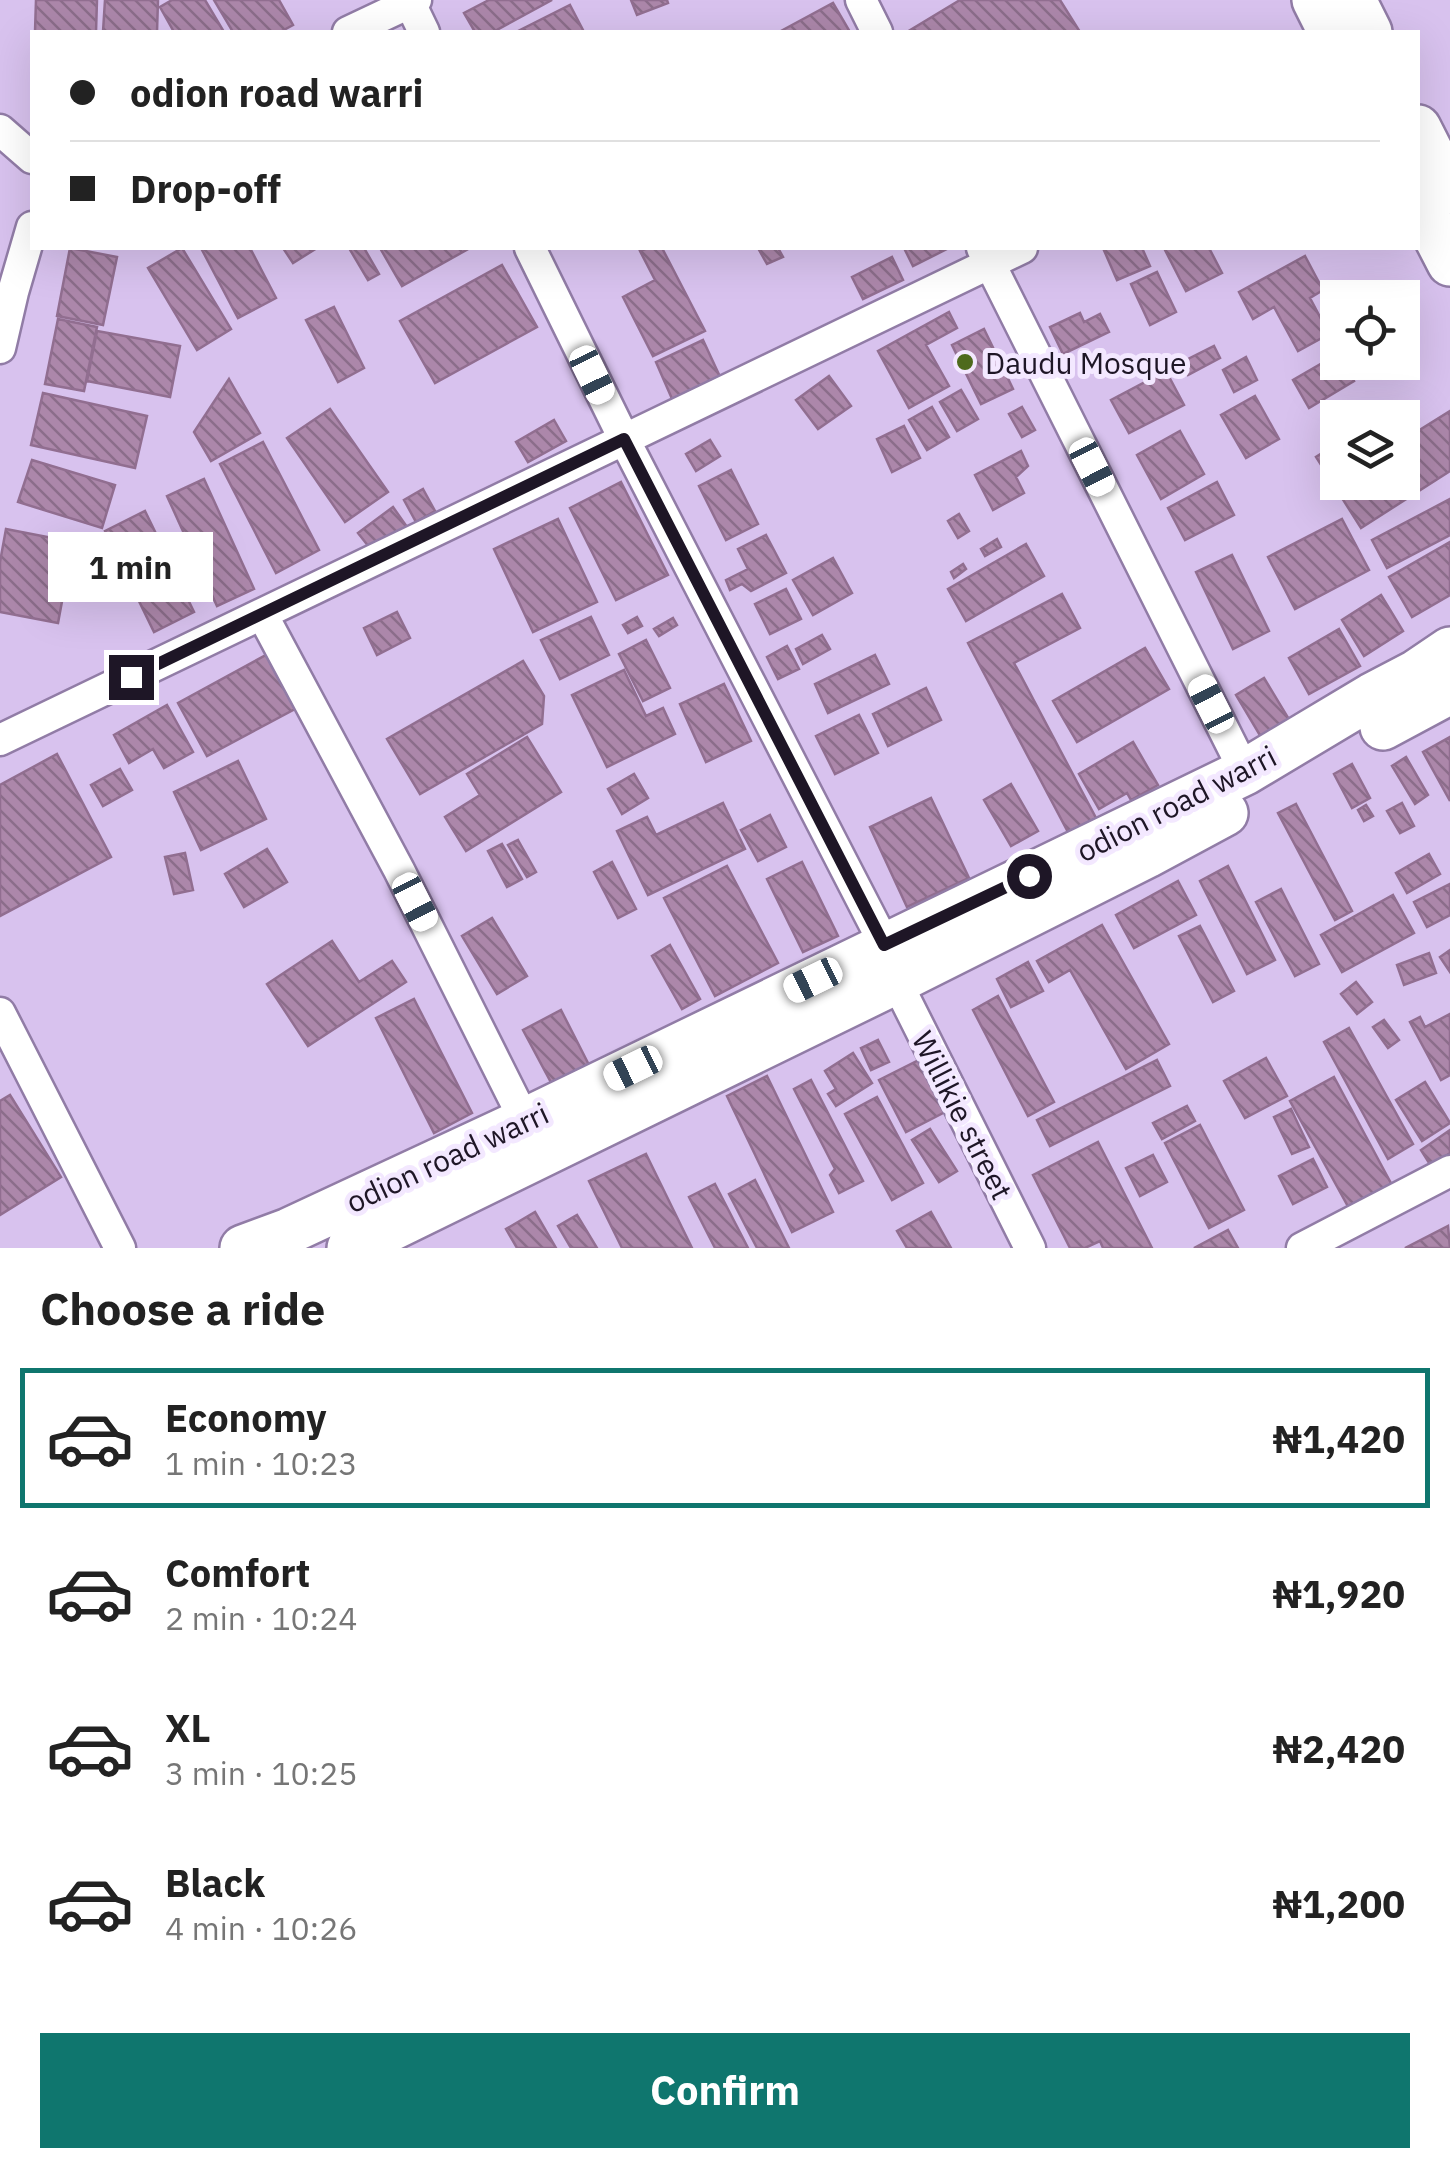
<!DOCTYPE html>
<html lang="en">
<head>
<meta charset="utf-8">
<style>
  :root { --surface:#fff; --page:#f2f2f2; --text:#222; --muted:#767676; --line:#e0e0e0; --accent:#0f766e }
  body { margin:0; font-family:"IBM Plex Sans",sans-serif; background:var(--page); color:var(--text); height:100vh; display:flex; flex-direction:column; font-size:38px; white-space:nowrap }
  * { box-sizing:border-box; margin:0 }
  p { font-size:32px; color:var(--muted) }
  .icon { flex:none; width:55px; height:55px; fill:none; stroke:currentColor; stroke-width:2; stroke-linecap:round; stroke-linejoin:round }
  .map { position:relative; height:1248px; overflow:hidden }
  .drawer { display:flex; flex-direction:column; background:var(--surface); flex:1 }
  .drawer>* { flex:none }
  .banner { position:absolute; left:30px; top:30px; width:1390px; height:220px; border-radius:0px; box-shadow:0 10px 40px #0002; display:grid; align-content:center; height:220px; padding:0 40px; background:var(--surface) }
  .controls { position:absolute; left:1320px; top:280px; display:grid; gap:20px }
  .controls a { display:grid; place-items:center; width:100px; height:100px; border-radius:0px; background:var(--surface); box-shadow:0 10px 40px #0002; font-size:50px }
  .end { position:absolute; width:45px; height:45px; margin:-22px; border:12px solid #1e1626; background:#fff; box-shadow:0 0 0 5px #fff }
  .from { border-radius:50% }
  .bubble { position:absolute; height:70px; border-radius:0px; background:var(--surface); box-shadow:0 10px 40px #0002; font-size:32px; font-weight:700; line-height:70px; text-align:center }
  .car { position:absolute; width:30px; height:60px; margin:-30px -15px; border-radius:12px; box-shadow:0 0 8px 2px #0007; background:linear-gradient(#fff 24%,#345 0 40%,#fff 0 76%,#345 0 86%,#fff 0) }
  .banner b { display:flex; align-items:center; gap:35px; height:95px; font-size:38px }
  .banner b+b { border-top:2px solid var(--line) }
  .banner i { width:25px; height:25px; background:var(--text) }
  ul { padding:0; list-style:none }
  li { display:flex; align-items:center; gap:30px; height:140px; margin:0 20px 15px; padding:0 20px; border:5px solid transparent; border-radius:0px }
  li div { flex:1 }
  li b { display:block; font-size:38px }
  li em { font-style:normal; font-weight:700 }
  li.on { border-color:var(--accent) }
  li>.icon { width:90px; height:90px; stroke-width:1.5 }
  h2 { padding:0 40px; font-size:45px; line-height:120px }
  .primary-button { display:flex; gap:20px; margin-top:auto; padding:20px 40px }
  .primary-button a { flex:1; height:115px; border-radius:0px; background:var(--accent); color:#fff; font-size:40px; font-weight:700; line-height:115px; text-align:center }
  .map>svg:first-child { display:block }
  .building { fill:url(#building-back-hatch); stroke:#916e90; stroke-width:2.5 }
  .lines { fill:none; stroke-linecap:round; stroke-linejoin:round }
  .minor-casing { stroke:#917ca6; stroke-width:35 }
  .secondary-casing { stroke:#917ca6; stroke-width:50 }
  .minor { stroke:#fff; stroke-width:30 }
  .secondary { stroke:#fff; stroke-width:45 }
  .route { stroke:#1e1626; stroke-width:12 }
  .poi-dot { fill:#4e6a1d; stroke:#f3e8ff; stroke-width:4 }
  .labels { text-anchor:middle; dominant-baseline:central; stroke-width:10; stroke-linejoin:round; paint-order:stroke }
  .poi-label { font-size:30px; fill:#1e1626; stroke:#f3e8ff; text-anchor:start }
  .street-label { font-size:30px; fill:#1e1626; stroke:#f3e8ff }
</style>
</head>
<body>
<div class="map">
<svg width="1450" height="1248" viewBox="0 0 1450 1248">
  <defs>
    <pattern id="building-back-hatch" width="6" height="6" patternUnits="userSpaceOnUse" patternTransform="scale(2.5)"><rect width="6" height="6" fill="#ac87aa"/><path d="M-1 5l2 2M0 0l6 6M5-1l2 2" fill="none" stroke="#8b6d8a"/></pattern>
  </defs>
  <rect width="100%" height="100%" fill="#d8c2ee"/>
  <path class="building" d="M36,0H97L96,32H35Z
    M105,0H158L157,32H103Z
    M172,0H205L224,32H174L160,7Z
    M214,0H279L293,25L280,32H233Z
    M489,0H552L493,32H475L464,13Z
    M631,0H667L668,3L637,15Z
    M960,0H1060L1080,32H907Z
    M833,3L850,32H779Z
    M570,5L584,32H516Z
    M70,248L117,257L103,325L57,316Z
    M182,248L231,329L197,350L148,268Z
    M201,248H250L276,298L238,318Z
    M283,248H317L293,263Z
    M349,248H364L379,274L368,280Z
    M380,248H470L402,286Z
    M648,248H662L705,331L653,356L623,297L655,280L640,251Z
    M758,248H778L783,257L767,264Z
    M904,248H949L913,266Z
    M1103,248H1142L1150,266L1117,280Z
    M1164,248H1209L1222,273L1186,291Z
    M1305,256L1323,290L1310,298L1329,334L1298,351L1274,307L1253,319L1239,292Z
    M892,257L903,280L863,299L852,277Z
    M502,265L537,327L435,383L400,321Z
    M1157,272L1176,312L1150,325L1131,284Z
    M334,307L364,368L338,382L306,320Z
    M949,312L957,328L926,345L949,386L909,408L878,351Z
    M1080,313L1084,322L1100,314L1109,332L1063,354L1050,327Z
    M58,319L97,327L84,391L45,384Z
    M984,329L1013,389L981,404L952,345Z
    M97,331L180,346L170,397L87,381Z
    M703,340L721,379L673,401L656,362Z
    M1214,346L1220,358L1188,375L1182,362Z
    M1338,354V362H1343L1354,381L1309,408L1293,380Z
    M1246,357L1257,380L1234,392L1223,370Z
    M1166,371L1184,405L1129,433L1111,400Z
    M829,376L851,406L818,429L796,400Z
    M229,379L260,433L211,461L194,432Z
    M961,390L978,419L957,431L940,402Z
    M43,393L147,416L135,468L31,445Z
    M1255,396L1279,439L1246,458L1221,415Z
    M932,407L949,437L927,450L909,420Z
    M1022,407L1035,430L1022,437L1009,414Z
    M330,409L388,492L345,522L287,438Z
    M1450,411V471L1361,528L1316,457L1338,443V482H1402V441Z
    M554,420L566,441L528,462L516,442Z
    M904,426L920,458L892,472L877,439Z
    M1180,431L1204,474L1161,499L1137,455Z
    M710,440L720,456L696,471L686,454Z
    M263,442L319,550L276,573L220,464Z
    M1021,451L1028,466L1016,477L1024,493L993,510L975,475Z
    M32,460L115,485L102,528L18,502Z
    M731,470L758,524L726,540L699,486Z
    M204,479L254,589L217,606L167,496Z
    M621,482L668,575L616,600L570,508Z
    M1217,482L1234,515L1185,540L1168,508Z
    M423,489L435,511L416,522L404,500Z
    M1450,499V535L1387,568L1372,540Z
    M393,507L407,527L373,552L358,533Z
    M145,511L194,612L154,632L105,531Z
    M959,514L969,531L958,538L948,521Z
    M558,519L597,602L533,632L494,549Z
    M1342,519L1369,570L1295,609L1268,557Z
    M6,529L73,542L58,623L0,612V562Z
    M766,535L786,573L751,591L742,584L730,590L726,580L748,569L738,549Z
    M997,539L1001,547L985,556L981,549Z
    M1450,542V595L1412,617L1389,577Z
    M1026,544L1044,576L966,621L948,589Z
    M1232,555L1269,631L1233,649L1196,572Z
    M833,558L852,593L813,615L793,580Z
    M963,564L966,569L954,578L951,572Z
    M786,589L801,619L770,634L755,604Z
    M1062,594L1080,628L1014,663L1096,818L1068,832L968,643Z
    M1381,595L1403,631L1364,656L1342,620Z
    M397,612L410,638L377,655L364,628Z
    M591,617L609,655L560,679L541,640Z
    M637,617L642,626L628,633L623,625Z
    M673,618L677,625L659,636L654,629Z
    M1339,629L1360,666L1309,694L1289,658Z
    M822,635L830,649L803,664L796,649Z
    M646,640L670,688L643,701L619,654Z
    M787,646L799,669L778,679L767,657Z
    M1145,648L1169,689L1077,742L1053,701Z
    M266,655L295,709L207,756L178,703Z
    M875,655L889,684L828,713L815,684Z
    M523,661L544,696L542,724L420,794L387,739Z
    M624,670L646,716L663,708L675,734L607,767L572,695Z
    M1264,678L1290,721L1261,737L1236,695Z
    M724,684L751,741L706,762L680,704Z
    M926,688L941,720L888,746L873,714Z
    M167,705L193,752L164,768L153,749L129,763L114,735Z
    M859,715L878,753L835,774L816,736Z
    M527,737L561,792L466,851L445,817L480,795L467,774Z
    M1450,737V801L1423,752Z
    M1133,742L1158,785L1131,800L1127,793L1099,809L1079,774Z
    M57,754L111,857L0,916V785Z
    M1406,757L1428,795L1415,804L1392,766Z
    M238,761L266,819L201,850L174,792Z
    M1352,764L1370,798L1352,808L1334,774Z
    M120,769L132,790L103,806L91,785Z
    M634,774L648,798L622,814L608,789Z
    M1011,784L1038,831L1011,846L984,800Z
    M931,798L969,878L907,907L870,827Z
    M723,803L745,849L648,895L617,831L647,817L656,835Z
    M1402,803L1414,826L1400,833L1387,811Z
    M1296,804L1352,911L1335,920L1278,813Z
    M1366,805L1373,816L1364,821L1358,810Z
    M770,815L786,847L758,861L741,830Z
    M518,840L536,872L527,877L508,845Z
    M502,844L522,879L507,887L488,851Z
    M267,849L287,882L244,907L225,874Z
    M185,853L193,890L174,894L165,857Z
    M1429,854L1440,874L1407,893L1396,873Z
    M612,862L636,909L618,918L594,872Z
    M802,862L838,936L803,952L767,879Z
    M727,866L778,963L715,996L664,898Z
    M1228,866L1275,960L1247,974L1200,881Z
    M1178,881L1196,915L1134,948L1116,915Z
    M1450,884V915L1427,927L1414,902Z
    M1281,889L1319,964L1295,976L1256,902Z
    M1393,895L1414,933L1342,972L1321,935Z
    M492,918L527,976L497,994L462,936Z
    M1102,925L1169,1044L1126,1069L1070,970L1049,982L1037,961Z
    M1200,926L1234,991L1213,1002L1179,936Z
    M332,941L359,982L392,961L406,982L308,1046L267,984Z
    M670,945L700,999L682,1009L652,956Z
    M1450,950V972L1440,957Z
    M1429,953L1436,973L1404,985L1397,965Z
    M1028,962L1043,991L1011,1007L997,979Z
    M1356,982L1372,1002L1357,1014L1341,994Z
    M998,996L1054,1102L1028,1116L973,1010Z
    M414,999L472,1113L434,1133L376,1018Z
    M561,1010L591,1069L554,1088L523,1030Z
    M1450,1014V1075L1441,1080L1410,1022L1420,1017L1425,1027Z
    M1384,1020L1399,1040L1388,1048L1373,1027Z
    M1349,1028L1413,1144L1388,1159L1324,1042Z
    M878,1040L889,1062L871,1070L861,1048Z
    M853,1053L872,1083L836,1106L828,1094L836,1089L825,1071Z
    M1266,1058L1287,1096L1245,1118L1224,1081Z
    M921,1059L947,1111L906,1132L879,1080Z
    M1157,1060L1170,1086L1050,1146L1037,1120Z
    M767,1076L833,1212L792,1232L727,1096Z
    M1334,1077L1393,1187L1350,1210L1290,1101Z
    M811,1080L863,1181L839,1193L830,1175L835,1169L794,1089Z
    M1425,1082L1450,1123L1422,1141L1396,1100Z
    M10,1095L61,1177L0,1215V1101Z
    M877,1097L923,1183L892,1200L845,1114Z
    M1187,1106L1195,1121L1162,1139L1153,1123Z
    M1291,1109L1309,1147L1292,1154L1274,1117Z
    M1200,1125L1244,1210L1209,1228L1165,1143Z
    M930,1129L957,1171L939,1182L912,1140Z
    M1450,1130V1153L1431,1166L1421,1150Z
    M1098,1142L1152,1248H1103L1100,1241L1085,1248H1070L1033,1175Z
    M646,1154L692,1248H622L589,1181Z
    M1153,1155L1167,1182L1140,1196L1126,1168Z
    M1313,1159L1327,1187L1293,1204L1279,1176Z
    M755,1180L789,1248H757L729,1194Z
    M715,1184L748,1248H715L689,1197Z
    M535,1212L556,1248H517L506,1229Z
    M931,1212L951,1248H907L897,1231Z
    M577,1215L597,1248H571L558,1226Z
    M1448,1226L1450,1248H1405Z
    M1228,1230L1238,1248H1194Z"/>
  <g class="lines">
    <g class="minor-casing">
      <path id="minor" d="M861,0L877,32
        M410,3L424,32
        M348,32L416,0
        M0,130L32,158
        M530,248L624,439L885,945
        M982,248L1245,772
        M0,348L13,292L32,227
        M262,614L399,870L525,1121
        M0,740L1022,248
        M896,981L1030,1248
        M0,1013L120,1248
        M1302,1248L1450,1171"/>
    </g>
    <g class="secondary-casing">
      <path id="secondary" d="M1315,0L1331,32
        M1353,0L1369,32
        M1418,128L1450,191
        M1418,201L1450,263
        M1383,727L1450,691
        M243,1248L289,1231L525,1121L1245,772L1372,696L1416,673L1450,650
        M350,1248L896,981L1147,855L1225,813"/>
    </g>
    <use href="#minor" class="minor"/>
    <use href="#secondary" class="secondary"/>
  </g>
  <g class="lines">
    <path class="route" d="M131,677L624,439L884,945L1029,876"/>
  </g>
  <circle class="poi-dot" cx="965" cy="362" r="10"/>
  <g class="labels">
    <g class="poi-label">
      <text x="985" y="362">Daudu Mosque</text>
    </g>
    <g class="street-label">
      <text transform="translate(1176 803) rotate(-27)">odion road warri</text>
      <text transform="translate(963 1115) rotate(63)">Willikie street</text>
      <text transform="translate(447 1157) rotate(-25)">odion road warri</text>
    </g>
  </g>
</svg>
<div class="controls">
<a><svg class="icon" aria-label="locate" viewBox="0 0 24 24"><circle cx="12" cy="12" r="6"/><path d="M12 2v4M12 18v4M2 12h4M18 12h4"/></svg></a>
<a><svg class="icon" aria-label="layers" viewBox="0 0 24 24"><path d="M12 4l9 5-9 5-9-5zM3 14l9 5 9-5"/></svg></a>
</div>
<i class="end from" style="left:1029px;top:876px"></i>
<i class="end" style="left:131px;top:677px"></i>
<div class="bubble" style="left:48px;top:532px;width:165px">1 min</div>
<i class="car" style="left:592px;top:375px;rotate:154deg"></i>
<i class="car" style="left:1092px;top:467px;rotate:153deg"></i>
<i class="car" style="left:1211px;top:704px;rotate:333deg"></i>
<i class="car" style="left:415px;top:902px;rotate:153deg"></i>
<i class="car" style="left:813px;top:980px;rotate:244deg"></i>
<i class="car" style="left:633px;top:1068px;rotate:244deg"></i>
<div class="banner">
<b><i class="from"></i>odion road warri</b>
<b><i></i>Drop-off</b>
</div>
</div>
<section class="drawer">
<h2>Choose a ride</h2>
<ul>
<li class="on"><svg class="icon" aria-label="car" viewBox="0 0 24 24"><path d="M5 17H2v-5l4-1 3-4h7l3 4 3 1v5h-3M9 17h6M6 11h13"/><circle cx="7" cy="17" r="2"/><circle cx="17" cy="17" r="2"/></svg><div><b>Economy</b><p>1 min · 10:23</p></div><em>₦1,420</em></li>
<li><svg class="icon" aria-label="car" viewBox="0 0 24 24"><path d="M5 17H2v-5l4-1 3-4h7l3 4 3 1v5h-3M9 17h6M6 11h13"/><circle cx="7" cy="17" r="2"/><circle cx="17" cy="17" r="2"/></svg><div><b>Comfort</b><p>2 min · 10:24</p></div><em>₦1,920</em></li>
<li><svg class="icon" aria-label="car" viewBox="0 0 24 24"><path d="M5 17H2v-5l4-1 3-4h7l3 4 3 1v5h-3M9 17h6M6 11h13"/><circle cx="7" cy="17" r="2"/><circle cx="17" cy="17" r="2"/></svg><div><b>XL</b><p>3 min · 10:25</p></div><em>₦2,420</em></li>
<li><svg class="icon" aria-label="car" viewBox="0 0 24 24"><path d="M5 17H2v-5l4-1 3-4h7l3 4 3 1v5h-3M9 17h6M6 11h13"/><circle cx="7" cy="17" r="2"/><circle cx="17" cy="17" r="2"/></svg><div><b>Black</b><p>4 min · 10:26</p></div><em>₦1,200</em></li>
</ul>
<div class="primary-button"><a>Confirm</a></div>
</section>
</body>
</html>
